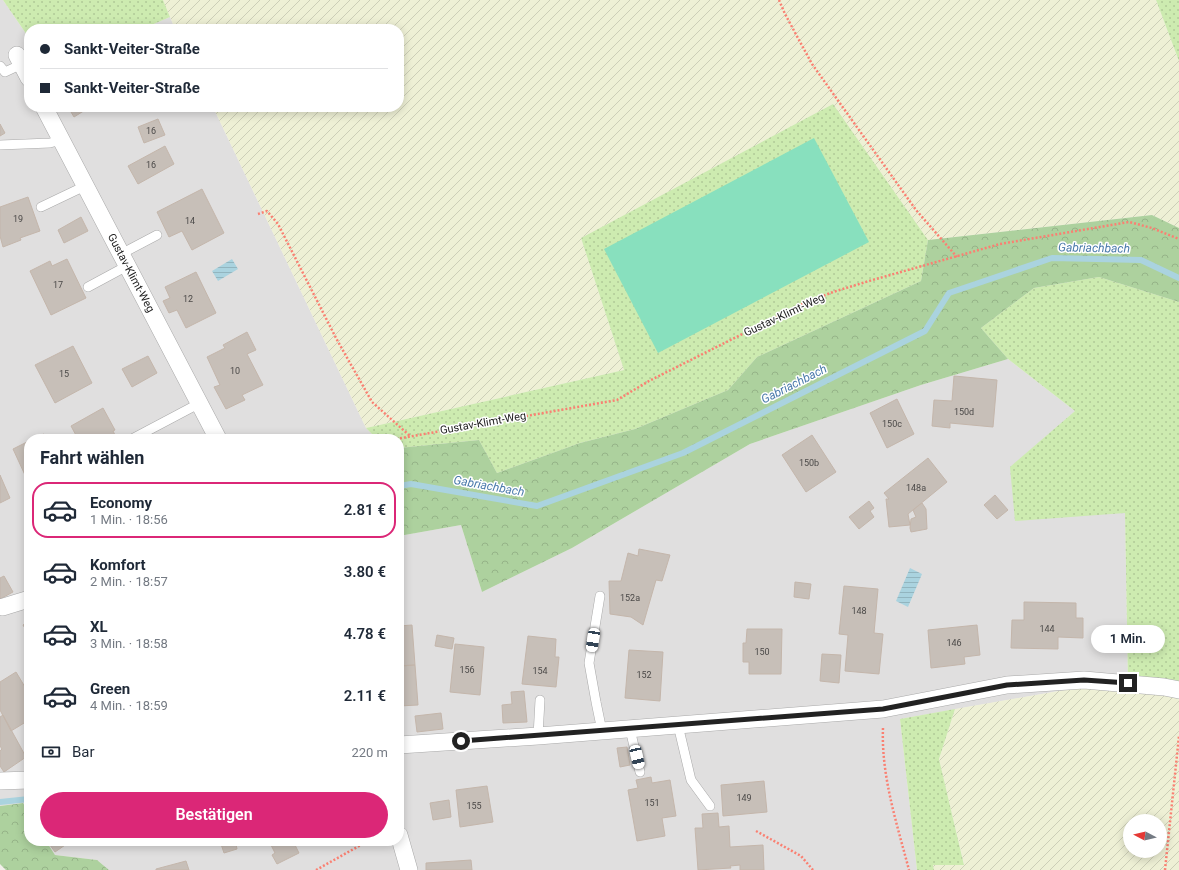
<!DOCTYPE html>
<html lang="de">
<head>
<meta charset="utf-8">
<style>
  :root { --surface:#fff; --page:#f6f6f7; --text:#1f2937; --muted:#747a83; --line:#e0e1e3; --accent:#db2777 }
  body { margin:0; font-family:Roboto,sans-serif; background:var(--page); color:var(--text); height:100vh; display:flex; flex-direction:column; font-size:15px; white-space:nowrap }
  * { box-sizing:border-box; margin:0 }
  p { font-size:13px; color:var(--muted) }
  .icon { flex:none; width:22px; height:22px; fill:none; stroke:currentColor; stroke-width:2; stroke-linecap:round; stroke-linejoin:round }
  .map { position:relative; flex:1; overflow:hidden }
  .drawer { position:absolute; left:24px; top:434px; width:380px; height:412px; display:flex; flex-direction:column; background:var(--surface); border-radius:16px; box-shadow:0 2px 10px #0003 }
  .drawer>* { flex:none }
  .top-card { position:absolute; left:24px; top:24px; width:380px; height:88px; border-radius:16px; box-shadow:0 2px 10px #0003; display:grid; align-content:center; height:88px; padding:0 16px; background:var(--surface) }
  .needle { width:26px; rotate:277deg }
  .tools { position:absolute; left:1123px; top:814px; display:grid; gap:8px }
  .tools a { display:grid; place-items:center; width:44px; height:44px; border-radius:50%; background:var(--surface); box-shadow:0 2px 10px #0003; font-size:20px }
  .end { position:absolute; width:18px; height:18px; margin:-9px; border:5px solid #222; background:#fff; box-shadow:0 0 0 2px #fff }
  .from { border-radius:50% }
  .bubble { position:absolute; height:28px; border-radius:14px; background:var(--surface); box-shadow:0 2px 10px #0003; font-size:13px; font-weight:600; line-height:28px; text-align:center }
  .car { position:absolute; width:12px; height:24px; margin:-12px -6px; border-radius:5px; box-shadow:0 0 3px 1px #0007; background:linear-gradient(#fff 24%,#345 0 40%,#fff 0 76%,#345 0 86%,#fff 0) }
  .top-card b { display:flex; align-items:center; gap:14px; height:38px; font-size:15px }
  .top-card b+b { border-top:1px solid var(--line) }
  .top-card i { width:10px; height:10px; background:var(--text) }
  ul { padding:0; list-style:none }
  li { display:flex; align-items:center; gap:12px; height:56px; margin:0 8px 6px; padding:0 8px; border:2px solid transparent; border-radius:16px }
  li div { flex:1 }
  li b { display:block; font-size:15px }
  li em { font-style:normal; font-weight:600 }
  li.current { border-color:var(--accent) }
  li>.icon { width:36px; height:36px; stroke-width:1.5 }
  h2 { padding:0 16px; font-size:18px; line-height:48px }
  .pay { display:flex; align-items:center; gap:10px; height:44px; padding:0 16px; font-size:15px }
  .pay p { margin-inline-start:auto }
  .button { display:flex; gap:8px; margin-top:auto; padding:8px 16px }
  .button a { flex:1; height:46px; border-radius:24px; background:var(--accent); color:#fff; font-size:16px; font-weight:600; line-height:46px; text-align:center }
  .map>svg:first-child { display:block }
  .residential { fill:#e0dfdf }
  .farmland { fill:url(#farmland-furrows); fill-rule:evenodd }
  .grass { fill:url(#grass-dots) }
  .forest { fill:url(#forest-crowns) }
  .pitch { fill:#88e0be }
  .water { fill:url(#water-rules) }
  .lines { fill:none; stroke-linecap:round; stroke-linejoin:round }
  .stream { stroke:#aad3df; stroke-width:6 }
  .building { fill:#c7bfb8; stroke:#c4b6ab }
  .service-casing { stroke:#a9a9a9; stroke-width:10 }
  .minor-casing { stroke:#a9a9a9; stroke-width:18 }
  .path { stroke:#fa8072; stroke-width:2.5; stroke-dasharray:2 2; stroke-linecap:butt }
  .service { stroke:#fff; stroke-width:9 }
  .minor { stroke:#fff; stroke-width:17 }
  .route { stroke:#222; stroke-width:5 }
  .labels { text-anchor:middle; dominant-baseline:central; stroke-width:3; stroke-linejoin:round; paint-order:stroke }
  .number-label { font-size:9px; fill:#4b4948 }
  .street-label { font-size:11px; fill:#222; stroke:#fff }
  .water-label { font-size:12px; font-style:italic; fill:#4a7aab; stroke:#fff }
</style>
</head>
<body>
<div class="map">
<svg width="1179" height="870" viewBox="0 0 1179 870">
  <defs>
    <pattern id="farmland-furrows" width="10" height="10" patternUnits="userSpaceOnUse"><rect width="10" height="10" fill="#eef0d5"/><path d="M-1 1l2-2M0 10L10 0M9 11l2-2" fill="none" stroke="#ccceb7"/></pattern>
    <pattern id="grass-dots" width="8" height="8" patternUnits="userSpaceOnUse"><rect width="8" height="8" fill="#cdebb0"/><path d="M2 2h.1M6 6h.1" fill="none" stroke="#b0c997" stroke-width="1.8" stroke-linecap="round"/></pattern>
    <pattern id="forest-crowns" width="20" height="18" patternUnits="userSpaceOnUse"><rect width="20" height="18" fill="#add19e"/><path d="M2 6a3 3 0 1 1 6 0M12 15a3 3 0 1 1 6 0" fill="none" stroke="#95b388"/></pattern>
    <pattern id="water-rules" width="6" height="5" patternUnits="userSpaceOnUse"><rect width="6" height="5" fill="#aad3df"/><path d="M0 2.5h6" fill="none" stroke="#92b5bf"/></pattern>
  </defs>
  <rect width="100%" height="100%" fill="#f2efe9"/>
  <path class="residential" d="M0,0H3L29,38V107H213L366,428L377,439H29V813L22,803L0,806Z
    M170,17L175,29H142Z
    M1008,359L1075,411L1011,467L1125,513L1128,683L1059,691L900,719L917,870H109L97,860L55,855L46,841H399V536L461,525L482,592L572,548L750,444L921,385Z"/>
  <path class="farmland" d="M163,0H1156L1179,61V228L1152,215L928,240L833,104L581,238L624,370L366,428L213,107H399V29H175Z
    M1128,683L1179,690V870H934L933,865L964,864L939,759L955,709L1059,691ZM1130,821H1160V851H1130Z"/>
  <path class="grass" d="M3,0H163L170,17L142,29H29V38Z
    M1156,0H1179V61Z
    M833,104L928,240L921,281L757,357L728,390L635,429L580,443L497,473L479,440L399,448V439H377L366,428L624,370L581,238Z
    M1099,277L1179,302V690L1128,683L1125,513L1015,521L1010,467L1075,411L1008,359L981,328L1034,288Z
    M955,709L939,759L964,865H933L934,870H917L900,719Z"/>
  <path class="forest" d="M1152,215L1179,228V302L1099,277L1034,288L981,328L1008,359L921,385L750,444L572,548L482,592L461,525L399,536V448L479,440L497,473L580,443L635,429L728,390L757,357L921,281L928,240Z
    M23,803L29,813V841H46L55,855L97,860L109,870H6L0,864V806Z"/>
  <path class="pitch" d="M814,138L869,242L658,353L604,249Z"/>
  <path class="water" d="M232,259L238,269L218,281L212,271Z
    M910,568L922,574L908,607L896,601Z"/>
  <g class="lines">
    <path class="stream" d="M399,486L411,484L537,506L683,453L925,331L949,293L1052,258L1141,260L1179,278
      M0,802L29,799"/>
  </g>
  <path class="building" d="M68,107H90L74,117Z
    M158,119L165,135L144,143L138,127Z
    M0,124L5,133L0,136Z
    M165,146L174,164L138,184L128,166Z
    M202,189L224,233L192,250L182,231L169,237L157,212Z
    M28,197L40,231L20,238L21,240L3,247L0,236V207Z
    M81,217L88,231L64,243L58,230Z
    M67,259L86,298L51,315L30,271L50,261L52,266Z
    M196,272L216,313L186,328L177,310L169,313L163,301L170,298L165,287Z
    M247,332L256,350L247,354L263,385L242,395L245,400L226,409L214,387L220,385L207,357L225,348L223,345Z
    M73,346L92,383L55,403L35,365Z
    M148,356L157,373L132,387L122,369Z
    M954,376L997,380L993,427L950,423V428L932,426L934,400L952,401Z
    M897,399L914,434L887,448L870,413Z
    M103,408L115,430L113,431L117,439H78L71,426Z
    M44,434L47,439H33Z
    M812,435L836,472L806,492L782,455Z
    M29,441V473L25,475L13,449Z
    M928,458L947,482L908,514L910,525L889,527L886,499H889L884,493Z
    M0,475L10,498L0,503Z
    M995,495L1008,510L997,519L984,505Z
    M869,501L874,508L870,511L874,517L859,529L849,517Z
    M922,503L926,509L927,529L911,532L910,528L911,519L916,517L913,510Z
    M639,549L670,555L662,581L656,580L643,625L631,617L610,614L609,581H621L628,553L638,556Z
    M4,576L13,592L0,599V578Z
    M795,582L811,584L809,599L794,597Z
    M844,586L878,589L874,633L883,634L879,674L845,671L848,635L839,634Z
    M1024,602L1076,603V618H1083V638L1058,637V649L1011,648L1012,620H1024Z
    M29,621V635L23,625Z
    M412,625L415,665L399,666V626Z
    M977,625L980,655L964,657L965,664L931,668L928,630Z
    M747,629H782L781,674H749V662H743V643H746Z
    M437,635L454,638L452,649L435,646Z
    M528,636L556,639L555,657H559L556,687L522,684Z
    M455,644L484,647L480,695L450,692Z
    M629,650L663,652L660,701L625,698Z
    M822,654L841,655L839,683L820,681Z
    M415,665L418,705L399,706V666Z
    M16,672L28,692L29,691V720L11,731L0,710V682Z
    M524,691L527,722L503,723L502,705L512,704L511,692Z
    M441,713L443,729L417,732L415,716Z
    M3,715L26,757L4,772L0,766V751L2,749L0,746V717Z
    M627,747L630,765L620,767L617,748Z
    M651,777L652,783L670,780L676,816L662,818L665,836L637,841L628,790L638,788L636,780Z
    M764,781L767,812L723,816L721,785Z
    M487,786L493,822L460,827L456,790Z
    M449,800L451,817L433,820L430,803Z
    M718,813L719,827L729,826L730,847L763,845L764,870H740V865L730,866L731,868L698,870L695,828H703L702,814Z
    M55,841H71L55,852L50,845Z
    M220,841H246L236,844L237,849L224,853Z
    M269,841H293L299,853L277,864L272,855L275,853Z
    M471,860L472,870H426V863Z
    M186,861L189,870H156V869Z"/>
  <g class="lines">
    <g class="service-casing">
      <path id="service" d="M0,66L5,72L22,64
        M0,145L50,143L61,140
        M41,207L85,186
        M121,254L157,235
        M88,287L127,266
        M132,439L200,403
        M600,596L589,663L596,702L602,731
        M678,725L691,780L710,806
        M630,729L640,772
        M538,736L540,700"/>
    </g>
    <g class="minor-casing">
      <path id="minor" d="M17,55L29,78
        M44,107L218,439
        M3,607L29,599
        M399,745L538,736L883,709L1007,685L1084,680L1164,687L1179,690
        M0,781L29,780
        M399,835L409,870"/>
    </g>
    <path class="path" d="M779,0L785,14L812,64L916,210L957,257
      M258,214L267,211L278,224L336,338L372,402L410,436
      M396,439L617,400L649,381L800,305L833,292L869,281L1000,244L1129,222L1152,228L1179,239
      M883,728C881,776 897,824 909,870
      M756,831L801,856L813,870
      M316,870L368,841
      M1165,870L1179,736"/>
    <use href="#service" class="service"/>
    <use href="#minor" class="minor"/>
  </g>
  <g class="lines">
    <path class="route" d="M461,741L883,709L1007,685L1084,680L1128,683"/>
  </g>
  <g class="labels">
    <g class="number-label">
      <text x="151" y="131">16</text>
      <text x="151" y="165">16</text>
      <text x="18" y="219">19</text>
      <text x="190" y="221">14</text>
      <text x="58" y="285">17</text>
      <text x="188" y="299">12</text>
      <text x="235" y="371">10</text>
      <text x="64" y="374">15</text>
      <text x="964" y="412">150d</text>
      <text x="892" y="424">150c</text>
      <text x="809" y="463">150b</text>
      <text x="916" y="488">148a</text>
      <text x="630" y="598">152a</text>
      <text x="859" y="611">148</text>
      <text x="1047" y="629">144</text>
      <text x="954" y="643">146</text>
      <text x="762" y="652">150</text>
      <text x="467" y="670">156</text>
      <text x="540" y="671">154</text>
      <text x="644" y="675">152</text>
      <text x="744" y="798">149</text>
      <text x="652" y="803">151</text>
      <text x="474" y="806">155</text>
    </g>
    <g class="street-label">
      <text transform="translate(131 273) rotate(62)">Gustav-Klimt-Weg</text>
      <text transform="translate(784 315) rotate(-25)">Gustav-Klimt-Weg</text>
      <text transform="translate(483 423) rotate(-10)">Gustav-Klimt-Weg</text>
    </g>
    <g class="water-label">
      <text transform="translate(1094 248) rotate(1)">Gabriachbach</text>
      <text transform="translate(794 384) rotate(-27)">Gabriachbach</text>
      <text transform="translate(489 486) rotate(10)">Gabriachbach</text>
    </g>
  </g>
</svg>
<div class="tools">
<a><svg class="needle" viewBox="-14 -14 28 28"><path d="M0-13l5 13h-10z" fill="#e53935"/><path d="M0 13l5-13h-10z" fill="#747a83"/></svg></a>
</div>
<i class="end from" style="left:461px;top:741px"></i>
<i class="end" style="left:1128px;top:683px"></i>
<div class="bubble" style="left:1091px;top:625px;width:74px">1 Min.</div>
<i class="car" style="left:593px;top:640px;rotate:189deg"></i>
<i class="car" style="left:637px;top:757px;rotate:167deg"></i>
<div class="top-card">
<b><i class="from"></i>Sankt-Veiter-Straße</b>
<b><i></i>Sankt-Veiter-Straße</b>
</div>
<section class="drawer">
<h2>Fahrt wählen</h2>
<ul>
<li class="current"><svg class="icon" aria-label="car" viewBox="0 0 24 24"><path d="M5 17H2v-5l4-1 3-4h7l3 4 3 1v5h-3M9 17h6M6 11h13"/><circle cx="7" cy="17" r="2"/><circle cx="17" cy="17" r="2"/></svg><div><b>Economy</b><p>1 Min. · 18:56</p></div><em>2.81 €</em></li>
<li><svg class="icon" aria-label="car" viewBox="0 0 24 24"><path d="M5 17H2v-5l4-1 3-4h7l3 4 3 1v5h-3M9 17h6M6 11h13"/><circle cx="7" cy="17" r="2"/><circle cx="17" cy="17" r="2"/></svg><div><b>Komfort</b><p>2 Min. · 18:57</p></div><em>3.80 €</em></li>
<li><svg class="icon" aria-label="car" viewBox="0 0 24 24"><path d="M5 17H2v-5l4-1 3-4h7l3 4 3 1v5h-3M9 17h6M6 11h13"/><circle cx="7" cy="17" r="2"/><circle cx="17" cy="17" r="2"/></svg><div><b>XL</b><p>3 Min. · 18:58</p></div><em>4.78 €</em></li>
<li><svg class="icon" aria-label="car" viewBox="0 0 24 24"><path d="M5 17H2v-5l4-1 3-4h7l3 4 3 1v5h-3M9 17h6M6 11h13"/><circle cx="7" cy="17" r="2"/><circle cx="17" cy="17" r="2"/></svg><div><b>Green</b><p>4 Min. · 18:59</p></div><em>2.11 €</em></li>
</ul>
<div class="pay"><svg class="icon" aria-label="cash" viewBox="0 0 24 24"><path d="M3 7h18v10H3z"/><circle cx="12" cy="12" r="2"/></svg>Bar<p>220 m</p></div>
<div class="button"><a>Bestätigen</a></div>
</section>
</div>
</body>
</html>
